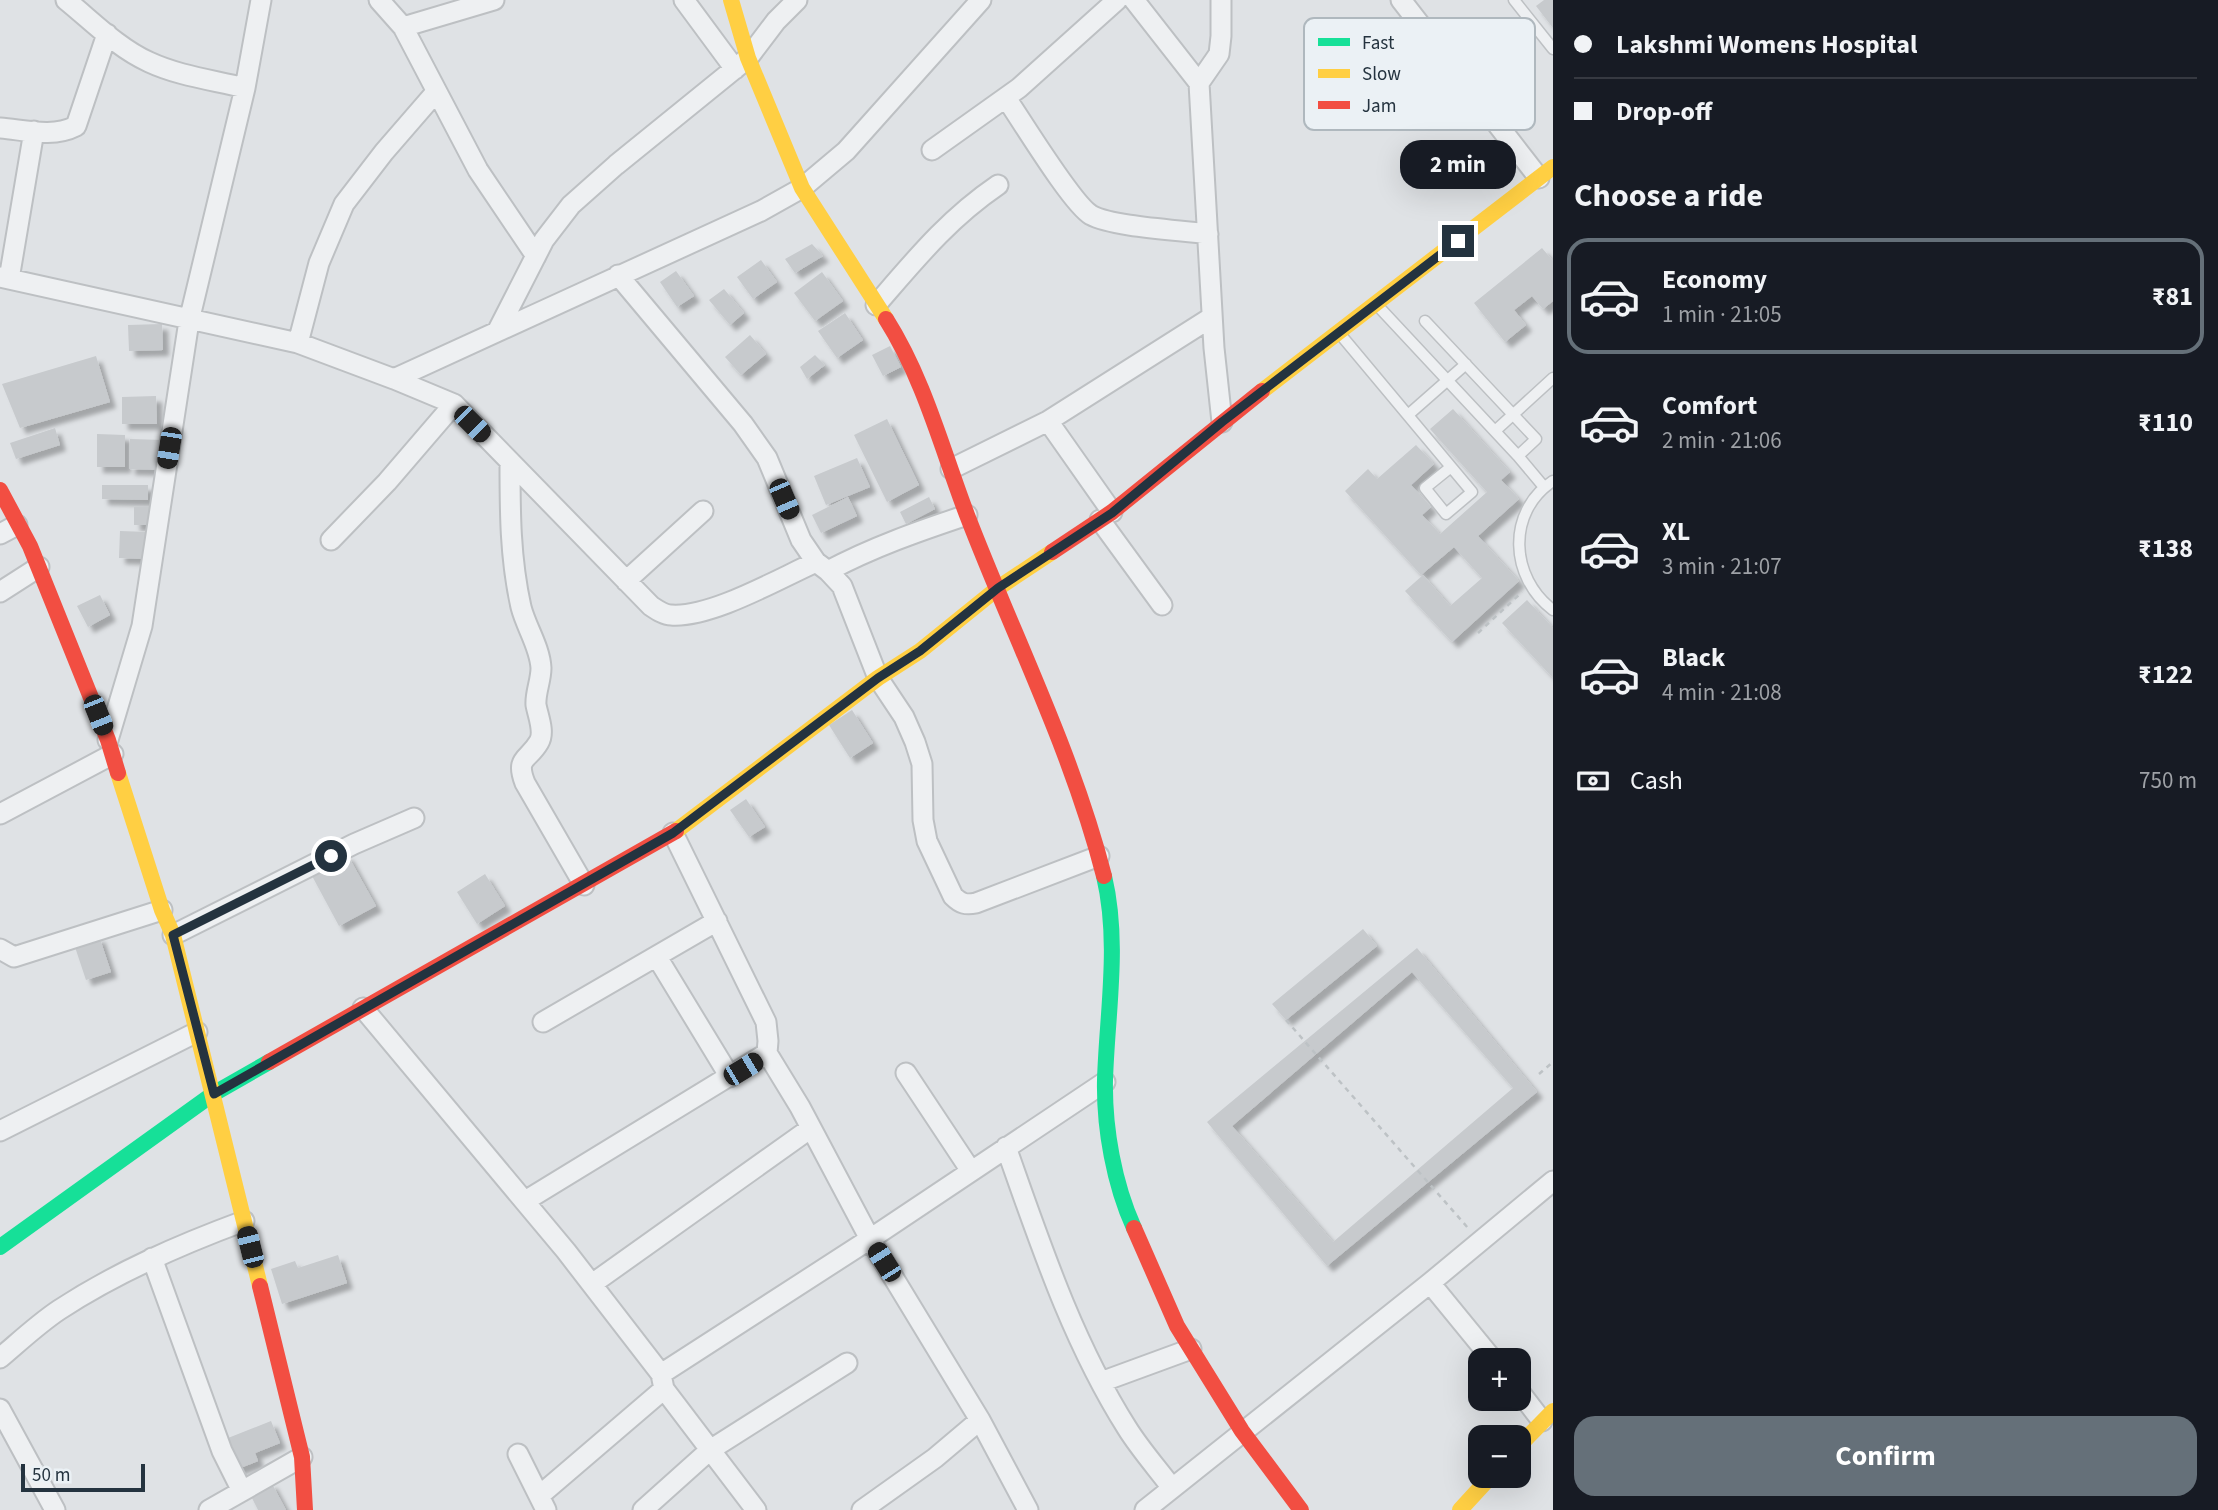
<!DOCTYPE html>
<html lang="en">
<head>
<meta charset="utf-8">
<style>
  :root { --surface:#171b24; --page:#20242c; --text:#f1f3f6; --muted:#9ea1a6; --line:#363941; --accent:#657079 }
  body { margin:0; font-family:"Source Sans 3",sans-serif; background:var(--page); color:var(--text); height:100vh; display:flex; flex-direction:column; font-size:26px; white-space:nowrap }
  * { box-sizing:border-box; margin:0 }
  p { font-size:23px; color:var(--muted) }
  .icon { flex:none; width:38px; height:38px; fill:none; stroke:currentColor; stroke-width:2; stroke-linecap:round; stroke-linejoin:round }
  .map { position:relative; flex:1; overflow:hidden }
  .details { display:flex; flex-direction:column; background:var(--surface); width:665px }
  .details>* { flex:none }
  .banner { display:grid; align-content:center; height:154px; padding:0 21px; background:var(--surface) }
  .fabs { position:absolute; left:1468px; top:1348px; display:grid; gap:14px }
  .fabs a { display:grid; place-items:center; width:63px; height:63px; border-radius:14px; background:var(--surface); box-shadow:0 7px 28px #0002; font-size:35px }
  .scale { position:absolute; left:21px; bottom:18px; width:124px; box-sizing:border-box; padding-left:7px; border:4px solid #24333f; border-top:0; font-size:19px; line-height:24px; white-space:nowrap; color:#24333f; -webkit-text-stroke:5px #ebf1f5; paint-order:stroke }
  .end { position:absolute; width:32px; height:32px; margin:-16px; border:9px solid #24333f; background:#fff; box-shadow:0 0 0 4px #fff }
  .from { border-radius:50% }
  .bubble { position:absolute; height:49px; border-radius:21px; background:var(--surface); box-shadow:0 7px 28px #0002; font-size:23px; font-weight:700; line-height:49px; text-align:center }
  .car { position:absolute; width:21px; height:42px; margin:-21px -10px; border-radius:9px; box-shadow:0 0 5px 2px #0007; background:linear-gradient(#222 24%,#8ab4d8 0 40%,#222 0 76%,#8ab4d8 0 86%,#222 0) }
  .banner b { display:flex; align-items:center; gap:24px; height:66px; font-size:26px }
  .banner b+b { border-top:2px solid var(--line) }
  .banner i { width:18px; height:18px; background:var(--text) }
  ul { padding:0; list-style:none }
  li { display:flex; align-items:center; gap:21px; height:116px; margin:0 14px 10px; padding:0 7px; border:4px solid transparent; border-radius:21px }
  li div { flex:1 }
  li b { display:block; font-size:26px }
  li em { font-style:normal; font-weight:700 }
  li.current { border-color:var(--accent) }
  li>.icon { width:63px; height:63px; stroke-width:1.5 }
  h2 { padding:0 21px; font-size:32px; line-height:84px }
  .pay { display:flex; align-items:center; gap:18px; height:77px; padding:0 21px; font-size:26px }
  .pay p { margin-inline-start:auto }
  .action { display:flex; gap:14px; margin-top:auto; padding:14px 21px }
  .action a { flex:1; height:80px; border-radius:21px; background:var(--accent); color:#fff; font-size:28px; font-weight:700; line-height:80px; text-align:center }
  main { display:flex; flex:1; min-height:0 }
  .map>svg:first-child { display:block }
  .building { fill:#c7cacd; fill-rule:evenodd; filter:url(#shadow) }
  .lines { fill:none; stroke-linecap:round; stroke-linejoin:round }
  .lane-casing { stroke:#bdc0c3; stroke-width:13 }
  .street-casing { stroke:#bdc0c3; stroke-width:23 }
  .path { stroke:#bdc2c5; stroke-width:2.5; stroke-dasharray:5 5; stroke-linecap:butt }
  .lane { stroke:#eef0f2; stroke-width:10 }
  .street { stroke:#eef0f2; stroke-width:19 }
  .fast { stroke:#16e098; stroke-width:16 }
  .slow { stroke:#ffcf43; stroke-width:16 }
  .jam { stroke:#f24e42; stroke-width:16 }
  .route { stroke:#24333f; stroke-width:9 }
  .key { fill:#ebf1f5; stroke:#afb8be; stroke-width:2 }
  .key-label { font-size:19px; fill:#24333f }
</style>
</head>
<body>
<main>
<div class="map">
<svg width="1553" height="1510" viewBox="0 0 1553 1510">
  <defs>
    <filter id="shadow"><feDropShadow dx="6" dy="6" stdDeviation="2" flood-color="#0004"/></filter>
  </defs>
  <rect width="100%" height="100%" fill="#dfe2e5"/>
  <path class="building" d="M1544,0H1553V28L1536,6Z
    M812,244L823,256L795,273L785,259Z
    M1542,248L1553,261V301L1543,309L1532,296L1514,310L1526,325L1505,342L1474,303Z
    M761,260L777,282L753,299L737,277Z
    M676,271L694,296L677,307L660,282Z
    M822,272L843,301L815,321L794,293Z
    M724,289L744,313L730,325L709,300Z
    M845,313L863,340L837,358L818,331Z
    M162,324L163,350L129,351L128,325Z
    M750,335L766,354L741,375L725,357Z
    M890,346L901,367L883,376L872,355Z
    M815,355L825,365L807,379L800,367Z
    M96,356L110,402L20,428L2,384Z
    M156,396L157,424H122V397Z
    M1453,409L1510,472L1501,480L1519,499L1478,536L1519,581L1452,642L1405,591L1423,575L1450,606L1482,578L1454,547L1421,575L1345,491L1368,469L1377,479L1416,445L1434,464L1411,485L1431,507L1422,515L1440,534L1487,492L1430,429Z
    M887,419L919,485L887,502L854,435Z
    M55,428L60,445L16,459L10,443Z
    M97,434L125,435V467H97Z
    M130,439L163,440L162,470L129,469Z
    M857,458L870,487L826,505L814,476Z
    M102,485H148V500L102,499Z
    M848,497L857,516L821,533L812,515Z
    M929,497L935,509L906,524L900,512Z
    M134,507H154L153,525H134Z
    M120,531L148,532L147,559L119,558Z
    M100,595L110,615L88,627L77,606Z
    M1527,600L1553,628V678L1502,623Z
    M852,710L873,743L850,758L829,725Z
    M746,799L765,827L749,837L730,810Z
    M347,854L376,906L339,926L311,874Z
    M485,874L505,906L477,924L457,892Z
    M1363,929L1377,946L1286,1020L1272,1004Z
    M99,936L111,972L86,980L74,944Z
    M1417,948L1537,1092L1327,1266L1207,1122ZM1412,972L1513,1088L1333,1242L1232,1126Z
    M338,1255L347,1283L282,1304L271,1269L295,1261L298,1268Z
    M271,1421L280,1443L255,1453L258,1461L235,1470L223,1440Z
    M271,1482L286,1510H258L250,1494Z"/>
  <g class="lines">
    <g class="lane-casing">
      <path id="lane" d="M1514,0L1553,49
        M1377,305L1518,456L1536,439L1425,321
        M1340,334L1472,492L1446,514L1425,488L1451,467
        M1408,415L1466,364
        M1495,431L1553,378
        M1518,456L1544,487
        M1553,481C1506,512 1510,578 1553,610"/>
    </g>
    <g class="street-casing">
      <path id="street" d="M66,0C92,21 118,48 149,62C179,76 213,80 245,88
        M379,0L403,27L478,170L536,256
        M684,0L735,69
        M1134,0L1199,83L1214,348L1222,422
        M1401,0L1539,178
        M403,27L494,0
        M1199,83L1219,54L1221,36V0
        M1006,98C1022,121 1072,204 1091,215C1113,227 1180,230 1208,234
        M0,128C25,130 53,138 76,126L107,34
        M932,150L1019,88L1117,0
        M618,275L743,424L767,458L801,540L816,562L828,571L842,586L878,678L904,717L915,742L922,764L923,820L927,841L953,896C961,904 966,905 976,903L1099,856
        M0,277L298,343L394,379L761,211L802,188L846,151L981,0
        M9,279L34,131
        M876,305C915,260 948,219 998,185
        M498,330L544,240L571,205L616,165L748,58L776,21L797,0
        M298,343L319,263L344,204L384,152L436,92
        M394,379L454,404L651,606C657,610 664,615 671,615C711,618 778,579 816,562
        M1048,421L1112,512
        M510,462C510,511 510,558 521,607C526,627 540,647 541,668C541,681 535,693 536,705C538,716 545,732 539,742C528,761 515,757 525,783L584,885
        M951,469L1048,421L1212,317
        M1100,520L1162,605
        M0,534L17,525
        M331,540L387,482L454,404
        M828,571C873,547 919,531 967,515
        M626,581L703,511
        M0,592L39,567
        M108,740L142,626L189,321L245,88L261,0
        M0,814L113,754
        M173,935L354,844L414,818
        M0,949L14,957L162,910
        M657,957L730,1077
        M363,1008L566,1251L661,1374L664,1389L756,1510
        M543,1022L717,921
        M767,1053L800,1107L870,1239L980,1420L1028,1510
        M906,1073L971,1171
        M0,1131L197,1032
        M1006,1147C1040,1243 1072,1341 1127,1428C1140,1449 1157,1468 1172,1488
        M525,1201L767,1053L768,1041L766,1022L673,833
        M152,1258L222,1451L242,1491
        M1430,1283L1493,1360
        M592,1284L811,1128
        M0,1358C19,1342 38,1324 59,1310C117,1272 179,1245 244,1221
        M661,1374L870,1239L1105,1082
        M1101,1382L1191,1349
        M1519,1391L1542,1421
        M0,1409L55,1510
        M518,1454L546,1510
        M539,1496L664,1389
        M209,1510L302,1457
        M643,1510L710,1450L847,1363
        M862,1510L935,1458L980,1420
        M1145,1510L1430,1283L1553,1181"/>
    </g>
    <path class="path" d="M1478,633L1522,592
      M1286,1020L1468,1228
      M1539,1074L1553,1062"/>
    <use href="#lane" class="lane"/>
    <use href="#street" class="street"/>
    <path class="fast" d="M1104,876C1120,943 1107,1013 1105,1080C1104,1128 1114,1184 1134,1228
      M0,1247L213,1094L269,1062"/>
    <path class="slow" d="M731,0L748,58L802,188L886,319
      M1262,391L1553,167
      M118,773L162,910L173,935L260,1286
      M676,831L878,678L920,651L998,588L1052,552
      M1519,1446L1553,1411
      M1460,1510L1492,1475"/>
    <path class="jam" d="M886,319C924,379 942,449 967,515C1013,635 1072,751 1104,876
      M0,490L30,546L108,740L118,773
      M1052,552L1112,512L1262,391
      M269,1062L676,831
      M1134,1228L1177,1326L1242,1431L1301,1510
      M260,1286L302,1457L305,1510"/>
  </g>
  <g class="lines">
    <path class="route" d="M331,856L173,935L214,1094L673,833L878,678L920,651L998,588L1112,513L1222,422L1458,241"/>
  </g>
  <rect x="1304" y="18" width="231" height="112" rx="10" class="key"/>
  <rect x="1318" y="38" width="32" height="8" fill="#16e098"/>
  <rect x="1318" y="69" width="32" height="9" fill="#ffcf43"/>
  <rect x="1318" y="101" width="32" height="8" fill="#f24e42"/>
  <g class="key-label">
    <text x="1362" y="49">Fast</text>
    <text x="1362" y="80">Slow</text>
    <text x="1362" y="112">Jam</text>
  </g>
</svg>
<div class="fabs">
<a>+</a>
<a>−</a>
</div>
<div class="scale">50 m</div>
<i class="end from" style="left:331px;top:856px"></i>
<i class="end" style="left:1458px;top:241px"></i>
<div class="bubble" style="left:1400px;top:140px;width:116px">2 min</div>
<i class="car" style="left:472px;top:424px;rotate:135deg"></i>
<i class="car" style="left:169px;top:448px;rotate:189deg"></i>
<i class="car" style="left:784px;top:499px;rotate:157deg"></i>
<i class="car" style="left:98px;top:715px;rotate:158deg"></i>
<i class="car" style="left:743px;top:1069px;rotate:59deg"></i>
<i class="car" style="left:250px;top:1247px;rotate:346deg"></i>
<i class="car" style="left:884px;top:1262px;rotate:328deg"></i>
</div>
<section class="details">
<div class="banner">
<b><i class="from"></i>Lakshmi Womens Hospital</b>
<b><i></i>Drop-off</b>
</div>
<h2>Choose a ride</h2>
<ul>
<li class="current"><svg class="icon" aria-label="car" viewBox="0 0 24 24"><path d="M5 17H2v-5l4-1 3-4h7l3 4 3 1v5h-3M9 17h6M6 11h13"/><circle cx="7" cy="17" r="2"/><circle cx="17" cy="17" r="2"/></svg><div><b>Economy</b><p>1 min · 21:05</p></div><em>₹81</em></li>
<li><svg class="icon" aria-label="car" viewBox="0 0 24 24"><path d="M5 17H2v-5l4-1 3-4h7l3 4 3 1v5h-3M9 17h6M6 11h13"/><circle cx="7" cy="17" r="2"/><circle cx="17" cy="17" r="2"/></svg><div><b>Comfort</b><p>2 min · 21:06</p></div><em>₹110</em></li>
<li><svg class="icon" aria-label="car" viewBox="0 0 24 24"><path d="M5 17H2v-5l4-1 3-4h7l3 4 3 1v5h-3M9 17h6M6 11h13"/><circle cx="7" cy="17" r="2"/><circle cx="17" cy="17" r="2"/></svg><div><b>XL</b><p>3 min · 21:07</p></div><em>₹138</em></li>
<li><svg class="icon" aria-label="car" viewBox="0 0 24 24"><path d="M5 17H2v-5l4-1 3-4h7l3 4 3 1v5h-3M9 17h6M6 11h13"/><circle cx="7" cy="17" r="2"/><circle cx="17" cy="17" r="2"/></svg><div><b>Black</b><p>4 min · 21:08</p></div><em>₹122</em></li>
</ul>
<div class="pay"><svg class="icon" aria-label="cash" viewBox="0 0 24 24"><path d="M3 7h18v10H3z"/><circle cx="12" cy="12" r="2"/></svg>Cash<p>750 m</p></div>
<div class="action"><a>Confirm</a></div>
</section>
</main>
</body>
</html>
